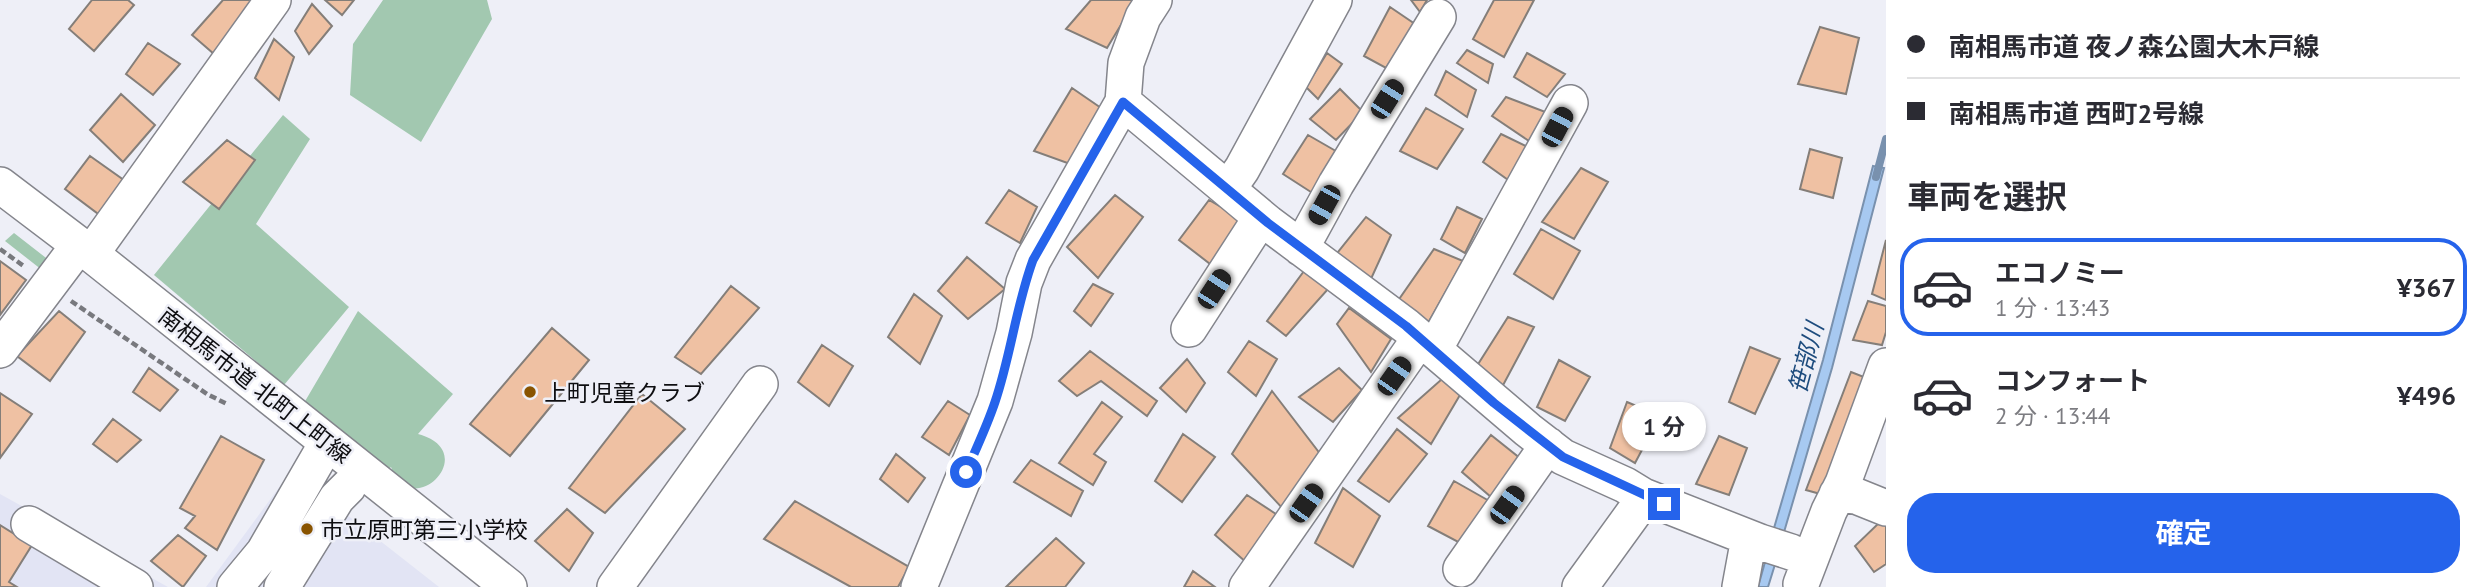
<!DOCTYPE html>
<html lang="ja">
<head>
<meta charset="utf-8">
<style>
  :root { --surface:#fff; --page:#f2f2f3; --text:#2b2b33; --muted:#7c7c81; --line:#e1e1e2; --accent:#2563eb }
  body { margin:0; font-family:"PT Sans","Noto Sans JP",sans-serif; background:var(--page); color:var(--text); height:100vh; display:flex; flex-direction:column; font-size:26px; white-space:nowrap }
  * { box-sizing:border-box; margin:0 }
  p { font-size:23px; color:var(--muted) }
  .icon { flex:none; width:38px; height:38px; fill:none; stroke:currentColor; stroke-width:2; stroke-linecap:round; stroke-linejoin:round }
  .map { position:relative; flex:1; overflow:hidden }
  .drawer { display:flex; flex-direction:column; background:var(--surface); width:595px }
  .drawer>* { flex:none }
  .top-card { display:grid; align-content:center; height:154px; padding:0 21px; background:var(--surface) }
  .end { position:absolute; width:32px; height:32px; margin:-16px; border:9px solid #2563eb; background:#fff; box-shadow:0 0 0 4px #fff }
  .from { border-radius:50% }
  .bubble { position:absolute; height:49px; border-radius:24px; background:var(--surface); box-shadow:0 2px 5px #0004; font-size:23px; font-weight:700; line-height:49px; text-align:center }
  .car { position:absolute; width:21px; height:42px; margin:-21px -10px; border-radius:9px; box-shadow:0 0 5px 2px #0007; background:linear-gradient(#222 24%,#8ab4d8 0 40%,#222 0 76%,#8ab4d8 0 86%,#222 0) }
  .top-card b { display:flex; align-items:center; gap:24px; height:66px; font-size:26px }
  .top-card b+b { border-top:2px solid var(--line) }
  .top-card i { width:18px; height:18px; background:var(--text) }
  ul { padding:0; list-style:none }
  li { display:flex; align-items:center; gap:21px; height:98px; margin:0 14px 10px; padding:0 7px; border:4px solid transparent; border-radius:28px }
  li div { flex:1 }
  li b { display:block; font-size:26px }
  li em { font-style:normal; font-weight:700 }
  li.selected { border-color:var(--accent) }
  li>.icon { width:63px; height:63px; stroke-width:1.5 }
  h2 { padding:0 21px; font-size:32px; line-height:84px }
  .action { display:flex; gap:14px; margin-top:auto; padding:14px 21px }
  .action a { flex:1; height:80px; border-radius:28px; background:var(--accent); color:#fff; font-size:28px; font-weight:700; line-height:80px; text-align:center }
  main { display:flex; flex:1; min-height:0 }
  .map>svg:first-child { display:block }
  .built { fill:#e2e4f4 }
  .green { fill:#a2c8b0 }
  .water { fill:#a7c9f1; stroke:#7991ae; stroke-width:2 }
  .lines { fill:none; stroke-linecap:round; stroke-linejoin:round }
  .stream { stroke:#7991ae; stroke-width:8 }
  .building { fill:#efc1a3; stroke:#847e79; stroke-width:2 }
  .minor-casing { stroke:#84858c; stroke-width:38 }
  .path { stroke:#78797e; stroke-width:4.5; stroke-dasharray:7 3.5; stroke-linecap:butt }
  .minor { stroke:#fff; stroke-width:35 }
  .route { stroke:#2563eb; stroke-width:9 }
  .poi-dot { fill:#895401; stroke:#eeeff7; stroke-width:2.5 }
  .labels { text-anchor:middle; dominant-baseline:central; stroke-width:5; stroke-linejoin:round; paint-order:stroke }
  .street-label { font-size:23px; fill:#0e0e11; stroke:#eeeff7 }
  .poi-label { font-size:23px; fill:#0e0e11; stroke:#eeeff7; text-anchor:start }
  .water-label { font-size:24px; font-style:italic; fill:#1e4c7e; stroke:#eeeff7 }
</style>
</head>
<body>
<main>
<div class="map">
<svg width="1886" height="587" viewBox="0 0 1886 587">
  <rect width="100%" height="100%" fill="#eeeff7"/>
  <path class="built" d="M291,471L439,587H206Z
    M0,494L168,587H0Z"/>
  <path class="green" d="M383,0H487L492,19L421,142L350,95L353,44Z
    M283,115L310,139L256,224L349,307L284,385L154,275Z
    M14,233L50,261L42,270L5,241Z
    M358,311L453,394L418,434C484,452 410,524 391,467L387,471L304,403Z"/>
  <path class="water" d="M1873,166L1884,168L1832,368L1782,539L1772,535L1823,360Z
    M1767,555L1777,558L1768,587H1758Z"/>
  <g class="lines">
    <path class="stream" d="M1876,177L1886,139"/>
  </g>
  <path class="building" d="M92,0H128L134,5L94,51L69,29Z
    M223,0H257L214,54L192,35Z
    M325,0H354L342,15Z
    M1091,0H1136L1107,48L1066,29Z
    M1411,0H1427L1420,12Z
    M1494,0H1534L1504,57L1473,39Z
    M312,4L332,26L309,54L295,31Z
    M1390,7L1415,24L1386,68L1364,56Z
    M1820,27L1859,38L1846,94L1798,84Z
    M274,39L294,57L279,100L255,78Z
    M148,43L180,64L153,95L126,74Z
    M1467,50L1493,64L1488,83L1457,63Z
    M1327,53L1342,64L1318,99L1306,87Z
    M1527,53L1565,74L1547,97L1514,77Z
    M1446,71L1476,90L1467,117L1435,95Z
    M1072,88L1104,110L1073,165L1034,151Z
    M1340,89L1363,112L1336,140L1310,119Z
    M121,94L155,125L123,162L90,130Z
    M1506,97L1548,113L1529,141L1492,116Z
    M1426,108L1463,129L1437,169L1400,151Z
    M1501,134L1528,147L1511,182L1483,162Z
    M1308,135L1341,154L1314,194L1283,174Z
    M227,140L255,160L219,209L183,182Z
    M1810,149L1842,158L1833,198L1800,189Z
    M90,156L128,183L101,216L65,189Z
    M1581,168L1608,182L1574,239L1542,222Z
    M1009,190L1037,207L1020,243L986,223Z
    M1115,195L1143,217L1098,278L1067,247Z
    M1209,200L1245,221L1214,267L1179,240Z
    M1457,207L1482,219L1465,253L1441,239Z
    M1366,217L1391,235L1370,281L1334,257Z
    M1541,229L1580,251L1553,299L1514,274Z
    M1886,240V300L1872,294Z
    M1434,249L1463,261L1427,325L1395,305Z
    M967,257L1005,289L968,319L938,291Z
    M0,261L26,280L0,315Z
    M1304,271L1329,288L1286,336L1267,321Z
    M1093,284L1113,294L1091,326L1074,311Z
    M731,286L759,308L701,374L675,357Z
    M914,294L942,316L920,364L888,337Z
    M1868,301L1886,306V332L1882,345L1853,340Z
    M1349,308L1391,339L1371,372L1337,324Z
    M59,311L85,332L50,381L17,356Z
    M1508,317L1534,327L1501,389L1475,369Z
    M552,328L589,360L510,456L470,424Z
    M1249,341L1277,359L1256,396L1228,372Z
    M822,345L853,366L829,406L798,382Z
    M1750,347L1780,359L1755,414L1729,402Z
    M1090,351L1157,401L1147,416L1101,381L1077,396L1059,381Z
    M1187,359L1205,383L1186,412L1160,388Z
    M1559,360L1590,377L1565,421L1537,407Z
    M149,368L178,390L160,411L133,392Z
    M1339,368L1362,390L1333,422L1299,397Z
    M1851,372L1864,377L1824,495L1806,490Z
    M1442,379L1460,395L1431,444L1398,418Z
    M1272,391L1321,455L1285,511L1232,454Z
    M0,393L32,414L0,458Z
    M642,394L685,429L605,513L569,488Z
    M948,401L970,415L949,455L922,437Z
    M1102,402L1122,417L1094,454L1106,462L1093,485L1059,463Z
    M1627,402L1660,416L1635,463L1610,448Z
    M113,419L141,440L117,462L93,444Z
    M1397,429L1427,454L1389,502L1358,481Z
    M1183,434L1215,457L1182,502L1155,481Z
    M1491,435L1521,459L1491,497L1462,472Z
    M221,436L264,460L217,550L185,528L195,516L180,508Z
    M1719,436L1747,448L1729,495L1696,484Z
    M896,454L925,478L908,502L880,479Z
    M1031,460L1083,491L1071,516L1014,482Z
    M1454,481L1491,502L1462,544L1428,526Z
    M1343,488L1380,516L1353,567L1315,543Z
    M1247,495L1279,516L1247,563L1215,535Z
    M795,501L909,567L898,587H851L764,539Z
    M567,509L593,533L569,571L535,541Z
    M1882,520L1886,523V564L1874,572L1855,546Z
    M0,525L32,545L9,582L17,587H0Z
    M178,535L206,556L183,587L151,561Z
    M1056,538L1084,563L1065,587H1006Z
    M1193,571L1215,587H1184Z"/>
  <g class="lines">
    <g class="minor-casing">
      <path id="minor" d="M1123,102L1268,223L1406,326L1528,430L1563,457L1625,485L1643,496L1760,542L1791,552L1798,555L1807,565
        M0,185L91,254L509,587
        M1228,189L1242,169L1334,0
        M1301,248L1336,184L1438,17
        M91,254L273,0
        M1189,329L1253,230L1263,219
        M1435,348L1570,103
        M0,350L79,245
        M1837,494L1856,496L1886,508
        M29,524L135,587
        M1461,569L1548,445
        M1801,584L1829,511L1843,483L1886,366
        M235,587L264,552L327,443
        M282,587L337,498L348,487
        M615,587L760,384
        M919,587L995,401L1014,333L1024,283L1033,260L1123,102L1126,63L1143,17L1154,0
        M1247,587L1420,338
        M1580,587L1635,511L1643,496
        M1740,587L1749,538"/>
    </g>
    <path class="path" d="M0,249L25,267
      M71,301L207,394L227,404"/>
    <use href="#minor" class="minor"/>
  </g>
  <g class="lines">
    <path class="route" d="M966,472C976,449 987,426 995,402C1011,355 1016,306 1033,260L1123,102L1268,223L1406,326L1494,403L1563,457L1664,504"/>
  </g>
  <g class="poi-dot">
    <circle cx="530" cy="392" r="7"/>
    <circle cx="307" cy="529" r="7"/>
  </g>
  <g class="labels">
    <g class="street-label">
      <text transform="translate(255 385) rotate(38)">南相馬市道 北町上町線</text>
    </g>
    <g class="poi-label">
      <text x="544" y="392">上町児童クラブ</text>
      <text x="321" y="529">市立原町第三小学校</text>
    </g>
    <g class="water-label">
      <text transform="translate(1806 358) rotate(-75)">笹部川</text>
    </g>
  </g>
</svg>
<i class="end from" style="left:966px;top:472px"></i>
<i class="end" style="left:1664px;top:504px"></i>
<div class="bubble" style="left:1622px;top:402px;width:84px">1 分</div>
<i class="car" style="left:1387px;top:99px;rotate:32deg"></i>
<i class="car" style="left:1557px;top:127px;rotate:28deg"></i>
<i class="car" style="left:1324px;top:205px;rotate:209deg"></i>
<i class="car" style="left:1214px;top:289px;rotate:33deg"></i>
<i class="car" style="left:1394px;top:376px;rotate:35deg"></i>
<i class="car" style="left:1306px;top:503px;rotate:35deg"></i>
<i class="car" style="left:1507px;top:505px;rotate:36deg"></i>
</div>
<section class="drawer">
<div class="top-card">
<b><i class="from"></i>南相馬市道 夜ノ森公園大木戸線</b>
<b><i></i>南相馬市道 西町2号線</b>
</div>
<h2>車両を選択</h2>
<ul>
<li class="selected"><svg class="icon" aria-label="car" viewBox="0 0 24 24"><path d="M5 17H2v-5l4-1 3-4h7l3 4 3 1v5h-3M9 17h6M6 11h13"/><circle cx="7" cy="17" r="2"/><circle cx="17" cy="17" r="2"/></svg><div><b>エコノミー</b><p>1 分 · 13:43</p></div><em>¥367</em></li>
<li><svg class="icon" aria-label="car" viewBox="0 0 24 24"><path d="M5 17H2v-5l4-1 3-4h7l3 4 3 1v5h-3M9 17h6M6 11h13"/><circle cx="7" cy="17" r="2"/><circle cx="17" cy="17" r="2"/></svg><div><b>コンフォート</b><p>2 分 · 13:44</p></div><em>¥496</em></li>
</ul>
<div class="action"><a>確定</a></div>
</section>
</main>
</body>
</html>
